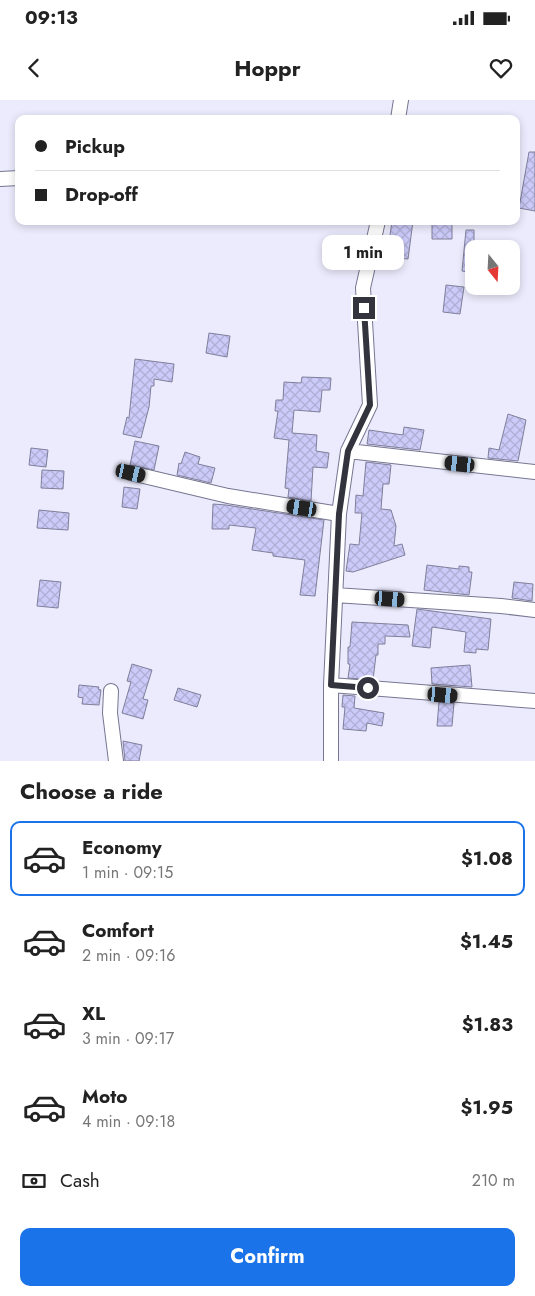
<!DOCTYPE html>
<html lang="en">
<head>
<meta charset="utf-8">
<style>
  :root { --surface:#fff; --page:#f2f2f2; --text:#222; --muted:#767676; --line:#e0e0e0; --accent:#1a73e8 }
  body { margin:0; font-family:Jost,sans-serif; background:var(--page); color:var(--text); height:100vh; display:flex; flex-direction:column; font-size:19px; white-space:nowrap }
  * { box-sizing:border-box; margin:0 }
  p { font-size:16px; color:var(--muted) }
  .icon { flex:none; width:28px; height:28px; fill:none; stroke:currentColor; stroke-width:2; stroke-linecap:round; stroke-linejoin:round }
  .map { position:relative; height:661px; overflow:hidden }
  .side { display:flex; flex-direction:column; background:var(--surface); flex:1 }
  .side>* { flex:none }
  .banner { position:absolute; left:15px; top:15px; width:505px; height:110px; border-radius:10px; box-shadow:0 2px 8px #0003; display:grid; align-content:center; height:110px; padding:0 20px; background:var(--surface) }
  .needle { width:32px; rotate:162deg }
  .fabs { position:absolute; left:465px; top:140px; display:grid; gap:10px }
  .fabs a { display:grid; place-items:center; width:55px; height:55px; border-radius:10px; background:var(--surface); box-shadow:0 2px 8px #0003; font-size:25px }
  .end { position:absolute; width:22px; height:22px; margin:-11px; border:6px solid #33333e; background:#fff; box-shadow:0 0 0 2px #fff }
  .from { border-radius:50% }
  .bubble { position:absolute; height:35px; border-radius:10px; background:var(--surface); box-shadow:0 2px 8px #0003; font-size:16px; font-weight:700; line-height:35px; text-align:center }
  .car { position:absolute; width:15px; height:30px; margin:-15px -8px; border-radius:6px; box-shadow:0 0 4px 1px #0007; background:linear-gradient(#222 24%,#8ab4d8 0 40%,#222 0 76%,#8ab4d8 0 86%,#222 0) }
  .banner b { display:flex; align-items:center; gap:18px; height:48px; font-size:19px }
  .banner b+b { border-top:1px solid var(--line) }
  .banner i { width:12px; height:12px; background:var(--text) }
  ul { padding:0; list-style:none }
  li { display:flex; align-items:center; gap:15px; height:75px; margin:0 10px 8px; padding:0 10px; border:2px solid transparent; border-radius:10px }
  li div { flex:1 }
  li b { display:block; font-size:19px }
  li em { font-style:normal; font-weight:700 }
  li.on { border-color:var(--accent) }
  li>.icon { width:45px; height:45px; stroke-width:1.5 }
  h2 { padding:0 20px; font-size:22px; line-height:60px }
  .pay { display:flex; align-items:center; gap:12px; height:55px; padding:0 20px; font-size:19px }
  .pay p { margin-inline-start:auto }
  .primary-button { display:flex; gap:10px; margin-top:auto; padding:10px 20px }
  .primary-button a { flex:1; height:58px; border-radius:10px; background:var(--accent); color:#fff; font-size:20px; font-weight:700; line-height:58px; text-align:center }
  .status { display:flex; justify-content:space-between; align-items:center; height:35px; padding:0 25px; background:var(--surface); direction:ltr }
  .status svg { height:14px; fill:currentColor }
  header { display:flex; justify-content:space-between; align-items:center; height:65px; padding:0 20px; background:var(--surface); font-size:22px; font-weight:700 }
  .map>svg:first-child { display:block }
  .building { fill:url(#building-cross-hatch); stroke:#807f9b }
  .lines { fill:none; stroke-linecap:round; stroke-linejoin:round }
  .minor-casing { stroke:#777691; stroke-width:16 }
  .minor { stroke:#fff; stroke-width:14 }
  .route { stroke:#33333e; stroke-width:6 }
</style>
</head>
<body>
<div class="status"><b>09:13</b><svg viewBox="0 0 49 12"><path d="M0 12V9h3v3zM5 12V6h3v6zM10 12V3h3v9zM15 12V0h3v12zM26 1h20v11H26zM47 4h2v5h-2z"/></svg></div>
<header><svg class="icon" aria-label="back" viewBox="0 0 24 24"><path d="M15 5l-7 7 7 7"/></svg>Hoppr<svg class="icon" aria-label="heart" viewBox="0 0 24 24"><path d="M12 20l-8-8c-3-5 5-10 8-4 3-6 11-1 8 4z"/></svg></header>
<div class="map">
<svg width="535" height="661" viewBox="0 0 535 661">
  <defs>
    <pattern id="building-cross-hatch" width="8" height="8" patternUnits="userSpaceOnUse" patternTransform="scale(1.25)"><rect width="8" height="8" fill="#cbcaf8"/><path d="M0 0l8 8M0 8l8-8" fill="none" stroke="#afaed6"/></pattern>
  </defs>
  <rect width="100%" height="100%" fill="#ebebfd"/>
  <path class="building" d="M529,52H535V111L519,108Z
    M392,121H413L408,159L387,157Z
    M432,121H452V139H432Z
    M466,130H474V173L462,171Z
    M446,185L464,187L460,214L443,212Z
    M209,233L230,236L227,257L206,253Z
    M135,259L174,264L172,282L154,279V286H151L149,307L141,338L123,334L127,317L129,318Z
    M302,277L331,278L330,290H322L320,312L294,310L292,333L317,335L316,351L329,353L327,368L313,367L311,401L288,397L289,389L285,388L289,340L274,338L278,311H275L276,300H283L284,282L301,283Z
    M508,314L526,320L518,361L488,358L489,348L499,350Z
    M404,327L424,330L420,350L367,344L369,330L403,335Z
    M135,341L159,346L154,370L130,365Z
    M31,348L48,350L46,367L29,365Z
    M185,352L200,357L198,364L215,368L211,383L177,375L179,363L181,364Z
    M366,362L391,365L389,384H383L381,409L391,410L396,426L394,446L402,444L405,455L353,472L346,471L350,444L359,445L362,413H355L356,395L363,396Z
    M42,370L64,371L63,389L41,388Z
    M124,387L140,389L137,409L122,407Z
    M213,404L226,405L324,420L315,496L300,495L305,460L273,456V453L252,450L256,428L229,425V429H212Z
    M39,410L69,413L68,430L37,428Z
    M427,465L459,469V466L469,467V472H472L469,495L424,490Z
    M40,480L61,482L58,508L37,506Z
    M514,482L533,484L532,501L512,498Z
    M417,509L491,519L488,550L476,549V553L464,552L466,532L432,527L430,548L412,546Z
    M352,522L408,525L410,537L385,536V544H378V555H376L373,580L348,578L350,564H348V547H350Z
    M132,564L152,570L143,599L148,600L143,619L122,613L131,582L127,581Z
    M470,565L472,587L432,584L431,568Z
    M79,585L99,587L98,589L101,590L99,605L82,604L83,598L78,597Z
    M178,588L201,595L197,607L174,600Z
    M343,595L355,596L354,608L384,613L382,626L367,623L366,631L343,629L345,607H342Z
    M439,602L454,603L452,626H437Z
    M123,641L142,645L139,661H125Z"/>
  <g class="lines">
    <g class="minor-casing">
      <path id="minor" d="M398,19L401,0
        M0,79L19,78
        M348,351L535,372
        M131,373L228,396L339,414
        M335,495L501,506L535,510
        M331,585L535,601
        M111,591L110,613L116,661
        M331,661V585L339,414L348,351L370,305L363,188L378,121"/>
    </g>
    <use href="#minor" class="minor"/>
  </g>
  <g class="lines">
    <path class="route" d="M364,208L370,305L348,351L339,414L331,585L368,588"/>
  </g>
</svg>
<div class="fabs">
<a><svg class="needle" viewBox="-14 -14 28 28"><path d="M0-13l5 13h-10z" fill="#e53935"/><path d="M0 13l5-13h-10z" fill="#767676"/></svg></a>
</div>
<i class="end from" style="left:368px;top:588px"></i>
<i class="end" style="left:364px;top:208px"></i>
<div class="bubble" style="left:322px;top:135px;width:82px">1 min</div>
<i class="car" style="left:460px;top:364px;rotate:276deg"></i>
<i class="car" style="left:131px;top:373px;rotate:103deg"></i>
<i class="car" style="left:302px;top:408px;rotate:279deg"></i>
<i class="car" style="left:390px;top:499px;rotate:94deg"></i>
<i class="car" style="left:443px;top:595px;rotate:95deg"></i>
<div class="banner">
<b><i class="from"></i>Pickup</b>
<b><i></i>Drop-off</b>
</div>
</div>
<section class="side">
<h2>Choose a ride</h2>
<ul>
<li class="on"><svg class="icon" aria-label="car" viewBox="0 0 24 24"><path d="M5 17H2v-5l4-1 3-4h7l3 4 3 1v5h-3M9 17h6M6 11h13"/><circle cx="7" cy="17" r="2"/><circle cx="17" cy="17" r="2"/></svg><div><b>Economy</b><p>1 min · 09:15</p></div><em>$1.08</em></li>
<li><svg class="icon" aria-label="car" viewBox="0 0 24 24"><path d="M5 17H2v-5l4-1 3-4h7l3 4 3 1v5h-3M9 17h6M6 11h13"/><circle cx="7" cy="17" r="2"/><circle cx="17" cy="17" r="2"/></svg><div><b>Comfort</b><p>2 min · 09:16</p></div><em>$1.45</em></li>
<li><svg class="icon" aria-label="car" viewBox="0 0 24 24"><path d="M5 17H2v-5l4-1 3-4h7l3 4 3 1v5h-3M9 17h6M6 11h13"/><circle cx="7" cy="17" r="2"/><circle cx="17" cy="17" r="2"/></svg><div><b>XL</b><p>3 min · 09:17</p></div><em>$1.83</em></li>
<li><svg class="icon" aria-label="car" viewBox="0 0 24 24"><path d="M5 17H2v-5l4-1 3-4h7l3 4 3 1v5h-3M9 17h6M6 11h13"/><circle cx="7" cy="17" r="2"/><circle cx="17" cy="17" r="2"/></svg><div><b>Moto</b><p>4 min · 09:18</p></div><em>$1.95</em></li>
</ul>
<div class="pay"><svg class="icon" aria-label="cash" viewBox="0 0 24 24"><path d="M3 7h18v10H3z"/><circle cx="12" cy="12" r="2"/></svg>Cash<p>210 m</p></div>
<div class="primary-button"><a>Confirm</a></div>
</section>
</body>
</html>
